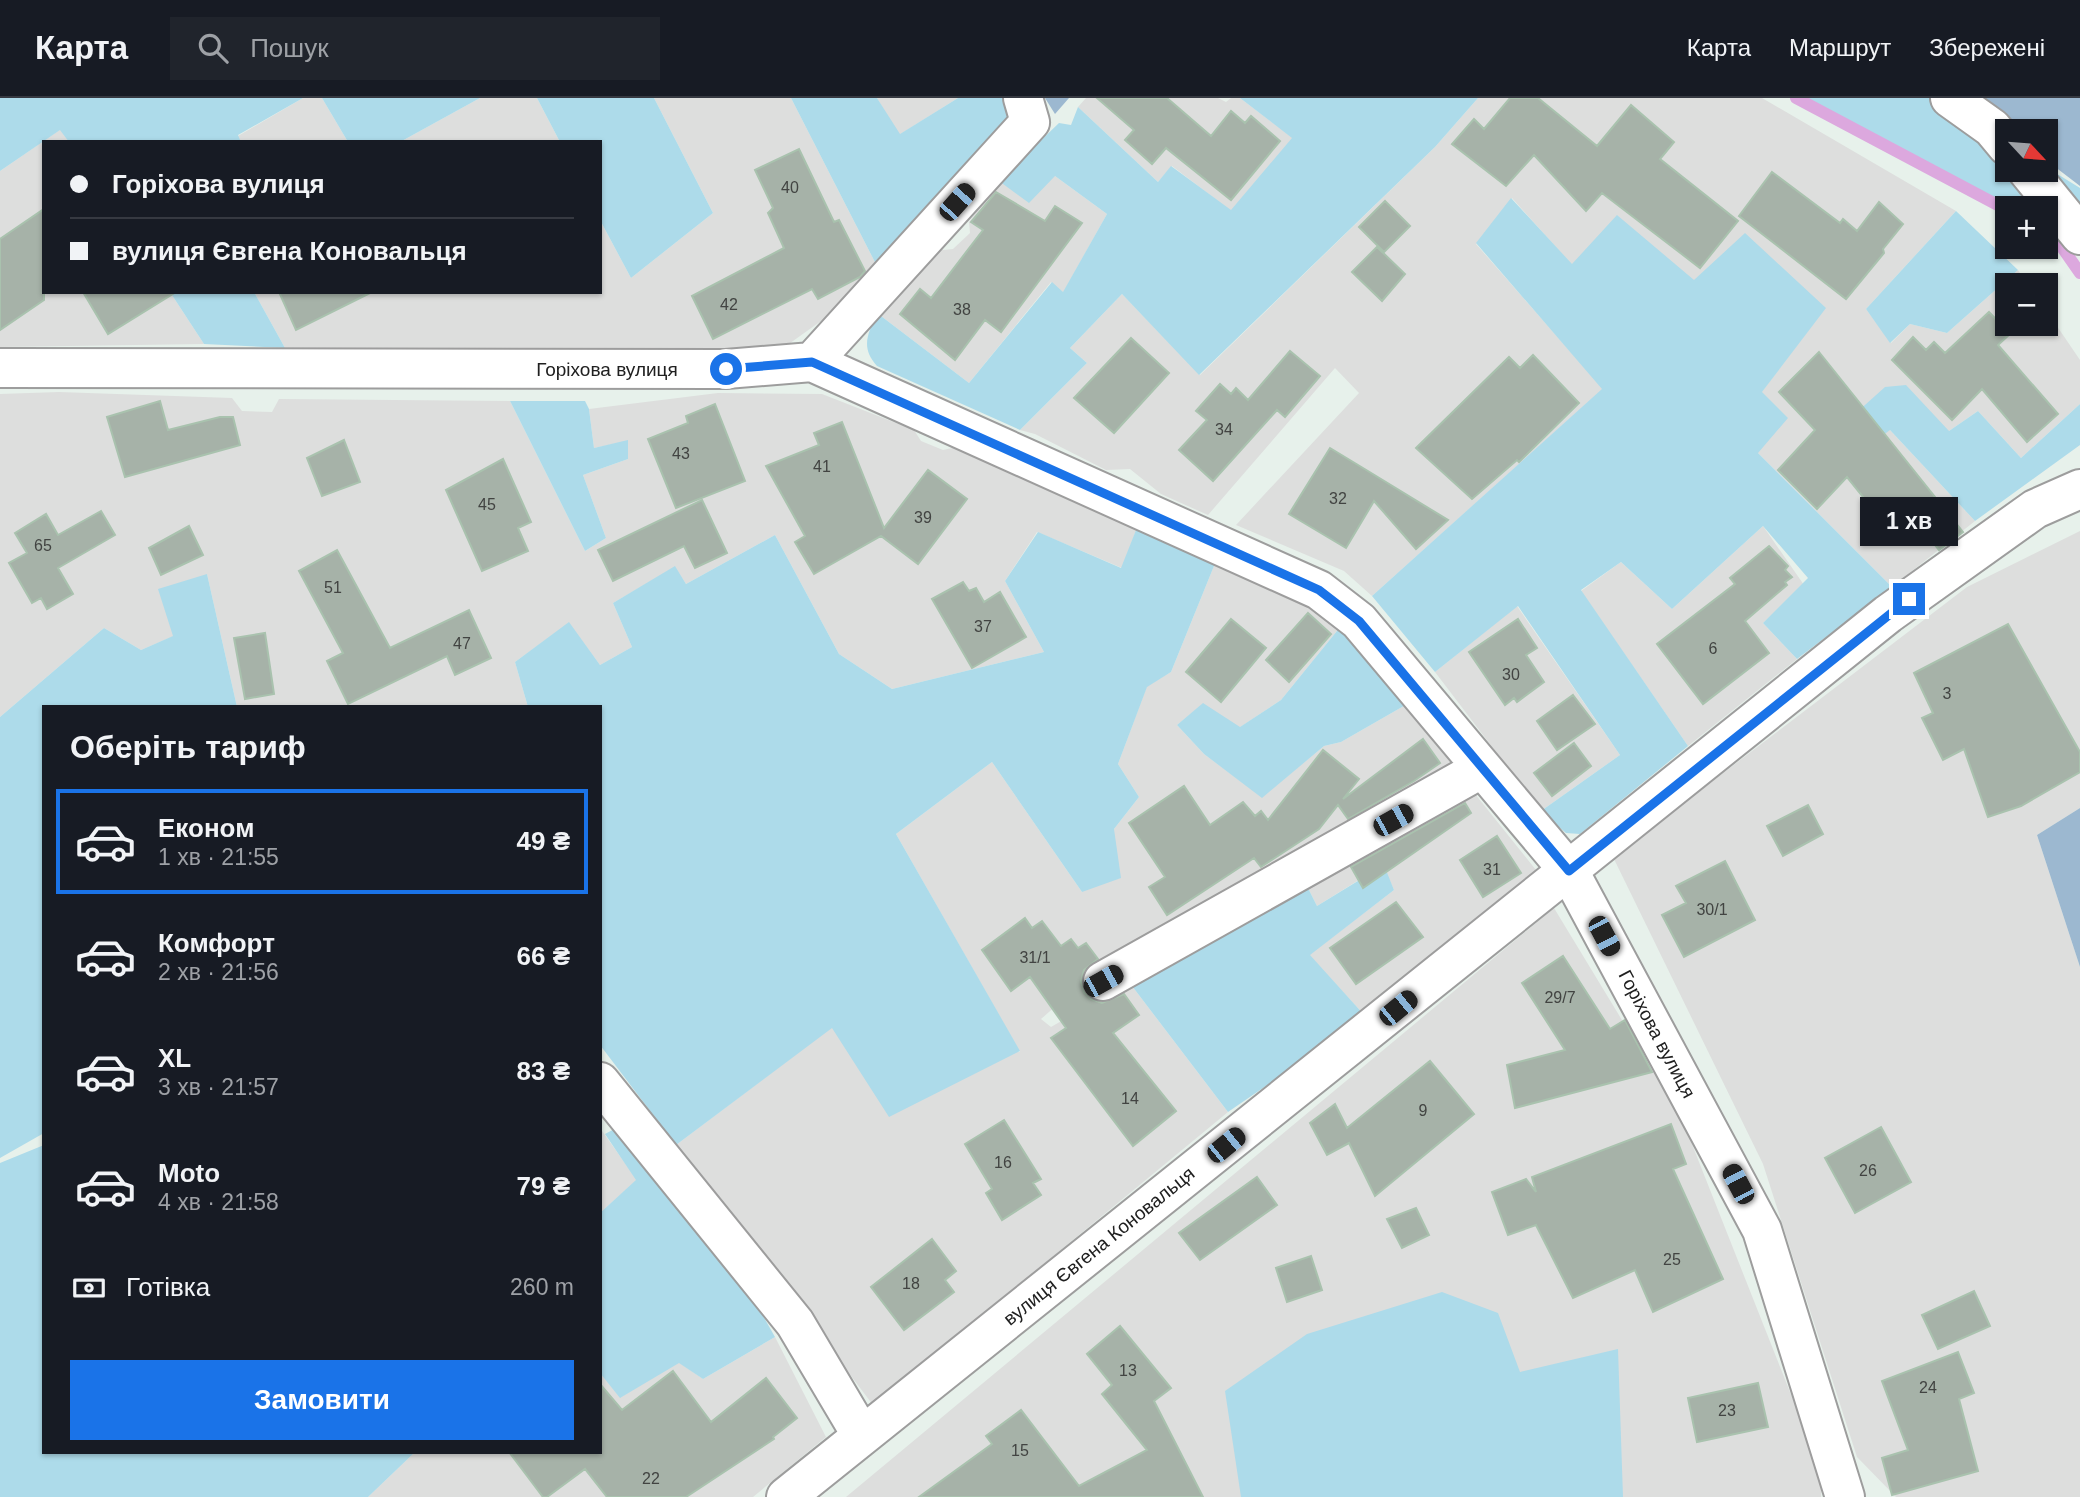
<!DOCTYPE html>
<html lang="uk">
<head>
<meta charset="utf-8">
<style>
  :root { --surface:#171b24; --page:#20242c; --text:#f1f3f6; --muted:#9ea1a6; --line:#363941; --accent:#1a73e8 }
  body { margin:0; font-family:Arial,sans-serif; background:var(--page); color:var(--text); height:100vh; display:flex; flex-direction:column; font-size:26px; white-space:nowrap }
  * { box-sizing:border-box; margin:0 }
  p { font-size:23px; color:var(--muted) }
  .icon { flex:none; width:38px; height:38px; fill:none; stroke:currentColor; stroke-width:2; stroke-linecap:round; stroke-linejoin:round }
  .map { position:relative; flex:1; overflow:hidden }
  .details { position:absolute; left:42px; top:607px; width:560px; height:749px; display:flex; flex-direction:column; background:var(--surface); border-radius:0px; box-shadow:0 2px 5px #0004 }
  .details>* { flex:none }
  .banner { position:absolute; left:42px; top:42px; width:560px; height:154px; border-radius:0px; box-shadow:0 2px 5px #0004; display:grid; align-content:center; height:154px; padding:0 28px; background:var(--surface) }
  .needle { width:46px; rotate:116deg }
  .controls { position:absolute; left:1995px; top:21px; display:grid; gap:14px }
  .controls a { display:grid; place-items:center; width:63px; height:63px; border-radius:0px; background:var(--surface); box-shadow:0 2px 5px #0004; font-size:35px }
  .end { position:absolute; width:32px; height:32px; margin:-16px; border:9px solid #1a73e8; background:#fff; box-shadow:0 0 0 4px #fff }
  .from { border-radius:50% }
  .bubble { position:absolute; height:49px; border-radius:0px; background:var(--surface); box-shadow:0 2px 5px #0004; font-size:23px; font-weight:700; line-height:49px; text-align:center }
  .car { position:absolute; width:21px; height:42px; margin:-21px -10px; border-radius:9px; box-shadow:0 0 5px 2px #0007; background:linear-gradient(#222 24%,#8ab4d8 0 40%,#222 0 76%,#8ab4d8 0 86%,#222 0) }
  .banner b { display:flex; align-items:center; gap:24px; height:66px; font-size:26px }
  .banner b+b { border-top:2px solid var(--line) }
  .banner i { width:18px; height:18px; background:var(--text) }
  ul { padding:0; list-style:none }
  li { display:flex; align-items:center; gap:21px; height:105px; margin:0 14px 10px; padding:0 14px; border:4px solid transparent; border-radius:0px }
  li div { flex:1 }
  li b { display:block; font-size:26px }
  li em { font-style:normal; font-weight:700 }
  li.on { border-color:var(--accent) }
  li>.icon { width:63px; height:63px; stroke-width:1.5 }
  h2 { padding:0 28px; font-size:32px; line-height:84px }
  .pay { display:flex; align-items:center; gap:18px; height:77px; padding:0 28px; font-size:26px }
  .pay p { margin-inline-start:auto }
  .primary-button { display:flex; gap:14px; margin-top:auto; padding:14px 28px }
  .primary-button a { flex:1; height:80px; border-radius:0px; background:var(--accent); color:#fff; font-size:28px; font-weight:700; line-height:80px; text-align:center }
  header { display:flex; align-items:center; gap:42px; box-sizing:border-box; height:98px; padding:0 35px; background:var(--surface); border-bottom:2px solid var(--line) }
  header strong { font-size:33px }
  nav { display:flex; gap:38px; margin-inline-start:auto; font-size:24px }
  .search { width:490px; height:63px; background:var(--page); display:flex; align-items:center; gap:18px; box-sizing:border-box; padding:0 24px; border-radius:0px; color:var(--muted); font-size:26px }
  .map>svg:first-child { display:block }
  .residential { fill:#dddedd }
  .grass { fill:#addbea }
  .forest { fill:#9cb8d0 }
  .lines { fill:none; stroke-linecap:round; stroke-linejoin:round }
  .stream { stroke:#dca8de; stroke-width:12 }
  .building { fill:#a6b2a8; stroke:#a9c2ae; stroke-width:2 }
  .street-casing { stroke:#9d9d9d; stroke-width:42 }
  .street { stroke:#fff; stroke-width:38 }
  .route { stroke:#1a73e8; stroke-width:9 }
  .labels { text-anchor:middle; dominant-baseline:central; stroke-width:5; stroke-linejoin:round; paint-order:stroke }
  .number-label { font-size:16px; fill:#424442 }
  .street-label { font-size:19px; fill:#202020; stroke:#fff }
</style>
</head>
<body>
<header>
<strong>Карта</strong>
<div class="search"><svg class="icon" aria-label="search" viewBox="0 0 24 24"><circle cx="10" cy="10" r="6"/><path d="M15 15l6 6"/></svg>Пошук</div>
<nav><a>Карта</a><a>Маршрут</a><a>Збережені</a></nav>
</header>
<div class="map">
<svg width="2080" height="1399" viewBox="0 0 2080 1399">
  <rect width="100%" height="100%" fill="#e7f1eb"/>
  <path class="residential" d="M303,0H322L348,44H241L238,38Z
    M480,0H537L560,44H400Z
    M654,0H791L879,172L870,188L786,248L721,258L285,250L254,194H600V122L631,180L713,115Z
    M877,0H958L899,37Z
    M1086,0H1218L1226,4L1231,0H1240L1293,40L1231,113L1172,68L1158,84L1078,9Z
    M1478,0H1762L1956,113L1866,211L1891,245L1910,226L1947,235L2018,172L2028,187H2007V226H2046V212L2080,262V306L2021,360L1978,313L1949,333L1890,332L1975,423L1892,489L1758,355L1761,295L1825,210L1694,183L1572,167L1512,100L1476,146L1603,291L1372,498L1344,473L1236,427L1359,295L1335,270L1208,417L1161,396L1130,371L1106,372L1035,336L1020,332L1087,265L1070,250L1122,196L1200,277L1435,49Z
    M61,31L69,44H44V194H170L204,246L0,249V73Z
    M1055,78L1107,116L1063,195L1051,184L969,285L877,215L933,153L953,151L970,135L969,124L999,83Z
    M59,294L232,300L242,313L272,314L279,301L510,303L585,453L606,440L583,377L628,361V343L594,350L589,311L718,295L822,296L914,332L921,343L943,352L957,349L1138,427L1122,470L1037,434L1005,483L1044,554L892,591L839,556L775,437L686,486L675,469L613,505L632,549L600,567L569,525L515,564L528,609H237L207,476L174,538L141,552L104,530L0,619V296Z
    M1763,428L1804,487L1763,525L1797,561L1688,648L1581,493L1621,464L1672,511Z
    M2080,433V710L2037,737L2080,869V1399H1896L1857,1359L1763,1066L1613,759L1967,489Z
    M1216,463L1291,493L1341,528L1281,602L1239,630L1203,606L1177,627L1204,656L1262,699L1324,648L1341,644L1409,605L1456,666L1089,879L1041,921L1051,929L1129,884L1228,1014L873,1307L676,1047L832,929L1020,954L896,736L992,664L1082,794L1114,731L1139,699L1118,666L1147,588L1171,574Z
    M1517,508L1620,657L1541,713L1435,574Z
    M1471,691L1536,772L1366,919L1309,857L1394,792L1383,767L1317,808L1303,780Z
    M1554,810L1682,1021L1822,1375L1821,1399H846Z
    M600,1030L637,1082L600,1115Z
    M775,1239L826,1339L753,1399H368L414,1355L600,1354V1275L621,1299L679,1264L703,1281Z"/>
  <path class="grass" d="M0,0H303L238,37L241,44H69L60,32L0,73Z
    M322,0H480L400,44H348Z
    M537,0H654L713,115L631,180L600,122V44H560Z
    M791,0H877L900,36L958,0H1005L1014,16L879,172Z
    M1240,0H1478L1435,49L1199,277L1122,196L1070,250L1087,265L1020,332L877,268C860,249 868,236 877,215L969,285L1052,184L1063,194L1107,116L1055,78L1029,105L999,83L1059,25L1071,27L1078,9L1158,84L1171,68L1231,112L1292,40Z
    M1796,0H1935L2007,45V72H2046V69L2080,90V155L2046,132V110L2007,112Z
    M1511,100L1572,166L1617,117L1694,182L1745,135L1826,210L1762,294L1788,320L1758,355L1892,489L1797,561L1763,525L1808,480L1763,428L1672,511L1621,464L1581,492L1688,648L1580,736L1566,735L1541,713L1620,657L1518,508L1435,574L1372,498L1602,291L1476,145Z
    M1956,113L2018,172L1947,235L1910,226L1890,245L1866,211Z
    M170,194H254L285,250L204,246Z
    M1906,287L1949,333L1978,313L2021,360L2080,306V347L1975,423L1890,332L1855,358L1836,333L1885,289Z
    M510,303H585L589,311L594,350L628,342V361L583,377L606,440L585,453Z
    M1138,427L1216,463L1171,574L1147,589L1118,666L1139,699L1114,731L1121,780L1082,794L992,664L896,736L1020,953L889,1019L832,930L676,1047L600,947V609H528L515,564L569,524L600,567L632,549L613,505L675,468L686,486L775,437L839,556L892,591L1044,554L1005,483L1038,434L1121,470Z
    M207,476L237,609H44V1035L0,1060V619L104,530L141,552L173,538L158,491Z
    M1341,528L1409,605L1341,644L1324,648L1262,700L1204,656L1177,627L1203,605L1240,629L1281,602Z
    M1384,767L1394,792L1310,857L1366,919L1228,1014L1129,884L1303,780L1317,808Z
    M620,1028L748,1191L775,1239L703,1281L679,1265L620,1300L600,1275V1115L636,1082L605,1036Z
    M44,1047V1354L414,1355L368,1399H0V1065Z
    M1442,1194L1498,1215L1520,1274L1618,1251L1623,1399H1241L1225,1293L1307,1236Z"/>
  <path class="forest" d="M1045,0H1069L1055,16Z
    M1964,0H2080V88L2046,62V33H2007Z
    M2080,710V869L2037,737Z"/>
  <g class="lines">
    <path class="stream" d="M1796,0L2007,112
      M2046,132L2052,135L2080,175"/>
  </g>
  <path class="building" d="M1097,0H1167L1211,38L1231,13L1245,25L1251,18L1280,43L1231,102L1166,50L1152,66L1125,42L1134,32Z
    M1510,0H1538L1597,48L1631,7L1674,44L1660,61L1738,123L1700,170L1602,95L1586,113L1534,57L1506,88L1452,46L1474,21L1484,31Z
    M799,51L834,124L839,122L865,173L860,179L818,201L812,191L713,241L692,198L784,150L768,115L773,110L755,72Z
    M1772,74L1840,125L1843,121L1857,133L1879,104L1903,126L1883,151L1884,155L1846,201L1739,118Z
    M996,94L1045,123L1055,108L1082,125L1001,234L985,222L955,262L900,216L920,191L931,200L983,132L971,124Z
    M1385,103L1410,128L1384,154L1359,129Z
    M44,111V202L0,232V141Z
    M1377,149L1405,176L1382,203L1352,174Z
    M83,194H176L108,236Z
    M279,194H372L296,232Z
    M1989,214L2010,236L1998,247L2058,316L2027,344L1982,291L1952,322L1892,262L1913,239L1926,252L1934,244L1945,255Z
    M1131,240L1169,275L1114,335L1074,300Z
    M1290,253L1320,278L1285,319L1277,312L1213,383L1179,352L1207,322L1196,313L1220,286L1231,296L1236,290L1248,302Z
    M1819,254L1963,434L1939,452L1917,424L1896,440L1847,379L1817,411L1778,372L1815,332L1779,294Z
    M1533,257L1579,305L1519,364L1517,362L1472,401L1416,350L1509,259L1520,270Z
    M160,303L168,332L220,319H233L240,347L125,379L107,319Z
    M715,306L745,383L676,410L648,341L688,325L686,318Z
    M842,324L884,430L928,372L967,401L918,466L881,438L814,476L795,444L805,438L766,368L819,347L814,335Z
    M344,342L360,384L322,398L307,360Z
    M1330,350L1363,370L1448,422L1416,451L1374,403L1346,450L1289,416Z
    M503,361L531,424L518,430L528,453L482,473L446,392Z
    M702,402L727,455L695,470L684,448L613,483L598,452Z
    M101,413L115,437L58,470L73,496L47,511L41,500L32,505L9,465L27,455L15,435L46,416L58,437Z
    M189,428L203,457L161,477L149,450Z
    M1769,448L1788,468L1785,472L1792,479L1785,484L1787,487L1745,523L1769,555L1703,606L1657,546L1735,486L1730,480Z
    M337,452L390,550L469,512L491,560L455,577L447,558L348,606L327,563L343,555L299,473Z
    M963,484L969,493L976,490L984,504L1000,494L1026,539L972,570L932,501Z
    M1308,515L1331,536L1289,584L1266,562Z
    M1231,521L1266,550L1221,604L1186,574Z
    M1518,521L1537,550L1526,557L1544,584L1517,604L1514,600L1505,607L1469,554Z
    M2008,526L2080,654V674L2021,708L1988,719L1964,651L1943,662L1922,620L1933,615L1914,575Z
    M265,535L274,596L245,601L234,540Z
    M1573,597L1595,626L1557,652L1537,623Z
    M1423,641L1440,665L1414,683L1348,721L1338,707L1319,731L1261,769L1254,760L1167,817L1149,789L1165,779L1129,725L1184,688L1210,727L1243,704L1255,718L1261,713L1268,722L1323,652L1359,681L1343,701Z
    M1574,645L1591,668L1552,698L1534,675Z
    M1465,705L1471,715L1363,790L1351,769Z
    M1808,707L1823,736L1783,758L1767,728Z
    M1497,738L1521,775L1483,799L1460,762Z
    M1725,763L1755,822L1684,859L1662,817L1686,805L1676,788Z
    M1396,804L1423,839L1356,886L1330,850Z
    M1025,820L1032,830L1042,823L1061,848L1071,841L1078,850L1086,845L1098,861L1084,872L1081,883L1084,894L1091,901L1102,905L1124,896L1139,917L1113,935L1176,1013L1133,1048L1051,940L1066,930L1030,879L1011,893L982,852Z
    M1563,858L1610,931L1625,922L1652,974L1515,1010L1507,967L1565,952L1522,885Z
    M1430,963L1474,1016L1375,1098L1349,1045L1327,1057L1310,1025L1335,1006L1347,1030Z
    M1004,1022L1041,1081L1033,1085L1041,1097L1002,1122L986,1095L992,1091L965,1046Z
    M1671,1026L1686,1066L1673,1071L1723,1181L1653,1214L1635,1172L1573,1200L1536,1127L1508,1137L1492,1094L1526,1081L1536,1094L1532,1079Z
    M1881,1029L1911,1084L1855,1115L1825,1060Z
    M1257,1079L1277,1107L1200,1162L1179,1135Z
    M1416,1110L1429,1137L1402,1150L1387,1121Z
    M932,1141L956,1173L945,1182L954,1194L904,1232L871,1189Z
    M1311,1158L1322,1192L1287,1204L1276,1170Z
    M1974,1193L1990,1228L1938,1251L1922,1217Z
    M1120,1228L1171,1290L1154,1303L1203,1399H919L992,1346L986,1338L1021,1312L1079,1388L1147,1352L1102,1296L1112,1287L1087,1256Z
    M1958,1254L1974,1295L1959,1301L1978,1373L1892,1397L1882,1360L1908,1352L1882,1283Z
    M673,1273L711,1324L766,1280L797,1320L773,1339L774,1341L686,1399H607L585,1371L547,1399H543L509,1354H600V1286L622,1312Z
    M1758,1285L1768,1329L1697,1344L1688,1300Z"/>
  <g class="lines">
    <g class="street-casing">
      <path id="street" d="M1950,0L1992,30L2007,48
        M2027,72L2080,137
        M812,264L1030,24L1023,0
        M0,270L726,271L812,264L1319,492L1359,523L1569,773L1762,1132L1845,1399
        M1103,883L1481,671
        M600,984L795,1225L862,1338
        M786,1399L1888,516L2035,411L2080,391"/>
    </g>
    <use href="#street" class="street"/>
  </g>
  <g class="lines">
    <path class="route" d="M726,271L812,264L1319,492L1359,523L1569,773L1909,501"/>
  </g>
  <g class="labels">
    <g class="number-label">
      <text x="790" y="89">40</text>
      <text x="729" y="206">42</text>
      <text x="962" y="211">38</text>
      <text x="1224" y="331">34</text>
      <text x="681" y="355">43</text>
      <text x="822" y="368">41</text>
      <text x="1338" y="400">32</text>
      <text x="487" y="406">45</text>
      <text x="923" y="419">39</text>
      <text x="43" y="447">65</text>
      <text x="333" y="489">51</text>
      <text x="983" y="528">37</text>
      <text x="462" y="545">47</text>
      <text x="1713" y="550">6</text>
      <text x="1511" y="576">30</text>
      <text x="1947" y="595">3</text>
      <text x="1492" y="771">31</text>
      <text x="1712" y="811">30/1</text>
      <text x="1035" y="859">31/1</text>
      <text x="1560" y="899">29/7</text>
      <text x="1130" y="1000">14</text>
      <text x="1423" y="1012">9</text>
      <text x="1003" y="1064">16</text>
      <text x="1868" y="1072">26</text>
      <text x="1672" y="1161">25</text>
      <text x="911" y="1185">18</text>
      <text x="1128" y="1272">13</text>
      <text x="1928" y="1289">24</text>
      <text x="1727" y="1312">23</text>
      <text x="1020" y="1352">15</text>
      <text x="651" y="1380">22</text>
    </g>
    <g class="street-label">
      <text x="607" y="271">Горіхова вулиця</text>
      <text transform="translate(1657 936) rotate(62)">Горіхова вулиця</text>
      <text transform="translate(1099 1148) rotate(-39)">вулиця Євгена Коновальця</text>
    </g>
  </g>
</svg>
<div class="controls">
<a><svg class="needle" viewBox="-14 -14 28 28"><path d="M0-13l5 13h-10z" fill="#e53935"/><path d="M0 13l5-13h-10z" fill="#9ea1a6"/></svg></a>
<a>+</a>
<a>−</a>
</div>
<i class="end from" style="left:726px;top:271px"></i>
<i class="end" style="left:1909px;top:501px"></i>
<div class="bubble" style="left:1860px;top:399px;width:98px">1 хв</div>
<i class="car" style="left:957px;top:104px;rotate:42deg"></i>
<i class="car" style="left:1393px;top:722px;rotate:61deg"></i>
<i class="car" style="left:1604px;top:838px;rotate:152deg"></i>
<i class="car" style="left:1103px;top:883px;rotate:61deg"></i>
<i class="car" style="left:1398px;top:910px;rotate:51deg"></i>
<i class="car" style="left:1226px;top:1047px;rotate:51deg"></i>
<i class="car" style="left:1738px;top:1086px;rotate:332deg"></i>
<div class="banner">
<b><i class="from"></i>Горіхова вулиця</b>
<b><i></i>вулиця Євгена Коновальця</b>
</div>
<section class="details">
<h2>Оберіть тариф</h2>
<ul>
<li class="on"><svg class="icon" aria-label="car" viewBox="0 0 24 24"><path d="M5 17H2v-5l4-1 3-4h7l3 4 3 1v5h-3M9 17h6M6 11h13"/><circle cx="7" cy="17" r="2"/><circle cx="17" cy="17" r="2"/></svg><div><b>Економ</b><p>1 хв · 21:55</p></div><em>49 ₴</em></li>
<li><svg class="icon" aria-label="car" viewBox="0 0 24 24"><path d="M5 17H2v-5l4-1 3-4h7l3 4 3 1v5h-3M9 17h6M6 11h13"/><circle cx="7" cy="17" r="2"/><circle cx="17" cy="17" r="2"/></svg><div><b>Комфорт</b><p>2 хв · 21:56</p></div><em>66 ₴</em></li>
<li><svg class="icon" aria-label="car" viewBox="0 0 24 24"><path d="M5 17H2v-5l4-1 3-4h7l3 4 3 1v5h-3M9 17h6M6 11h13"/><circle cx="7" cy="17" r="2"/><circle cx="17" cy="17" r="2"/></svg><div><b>XL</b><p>3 хв · 21:57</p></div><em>83 ₴</em></li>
<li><svg class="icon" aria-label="car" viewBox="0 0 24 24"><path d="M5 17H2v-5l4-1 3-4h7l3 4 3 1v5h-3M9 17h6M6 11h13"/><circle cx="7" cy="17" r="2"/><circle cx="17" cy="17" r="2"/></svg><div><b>Moto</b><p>4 хв · 21:58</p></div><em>79 ₴</em></li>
</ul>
<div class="pay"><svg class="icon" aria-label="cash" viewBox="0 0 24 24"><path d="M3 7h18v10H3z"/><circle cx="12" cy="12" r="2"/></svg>Готівка<p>260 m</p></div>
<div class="primary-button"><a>Замовити</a></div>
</section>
</div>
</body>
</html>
